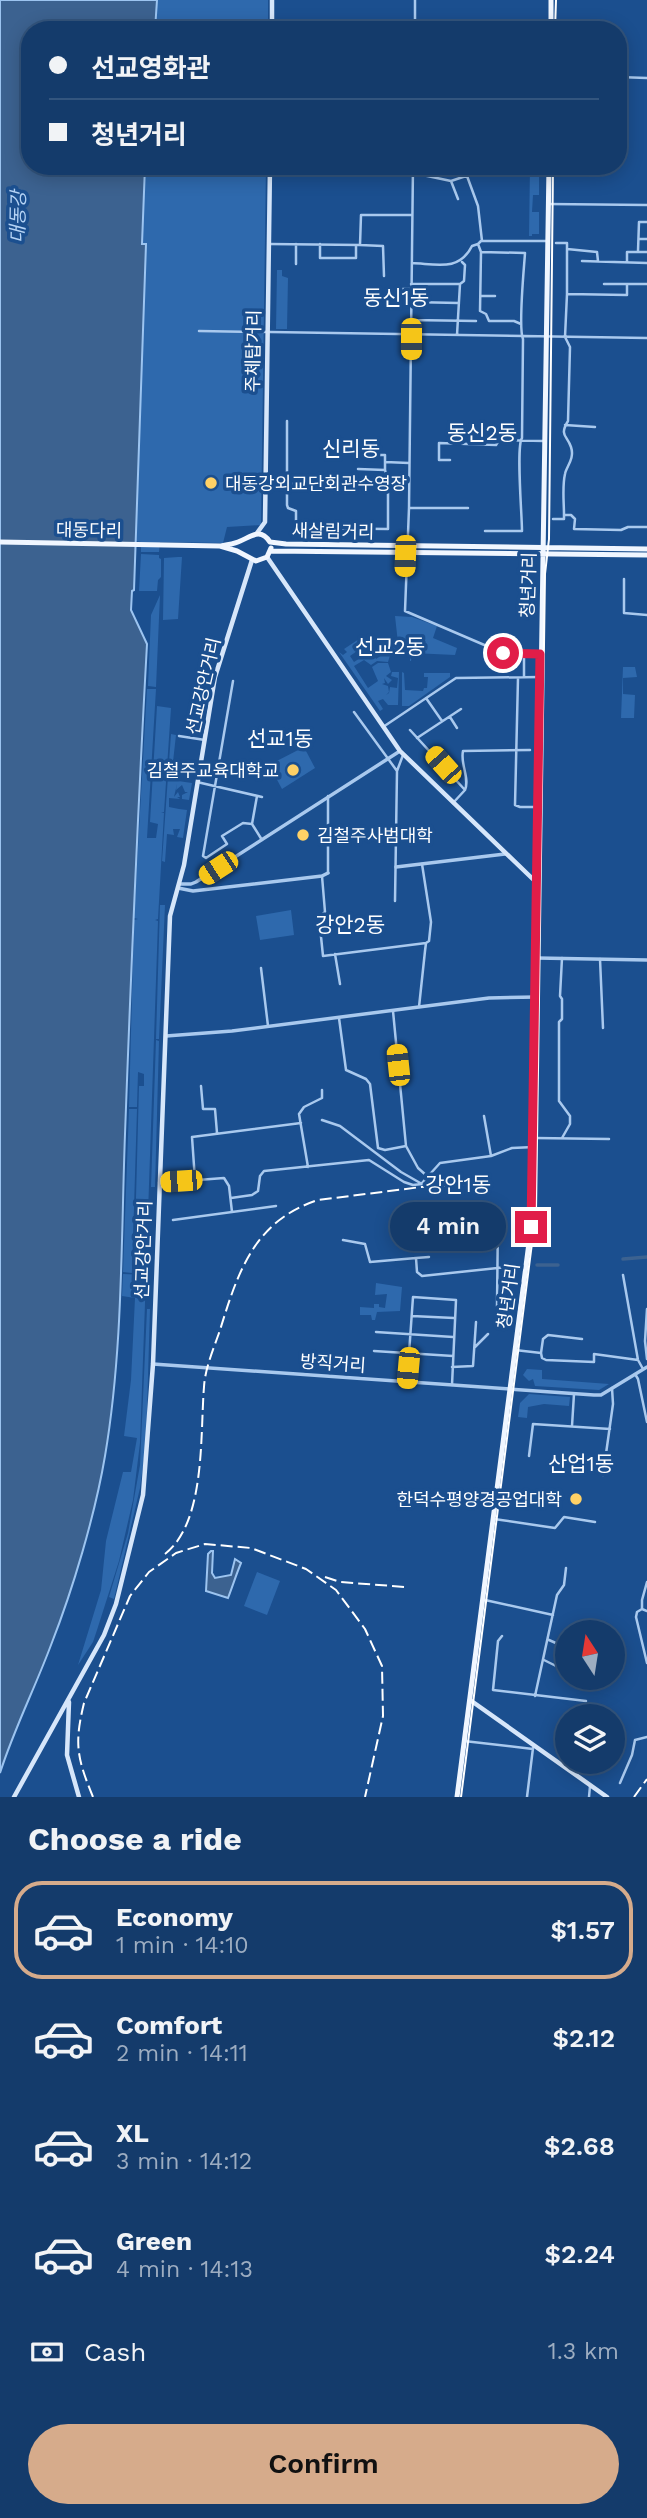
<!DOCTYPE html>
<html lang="en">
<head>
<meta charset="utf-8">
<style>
  :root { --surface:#143b6b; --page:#1d4271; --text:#f1f3f6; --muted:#9dadc1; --line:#33557e; --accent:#d6ab8b }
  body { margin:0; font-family:"Work Sans","Noto Sans KR",sans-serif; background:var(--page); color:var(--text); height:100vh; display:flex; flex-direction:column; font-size:26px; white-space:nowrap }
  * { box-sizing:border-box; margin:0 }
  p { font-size:23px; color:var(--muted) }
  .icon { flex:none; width:38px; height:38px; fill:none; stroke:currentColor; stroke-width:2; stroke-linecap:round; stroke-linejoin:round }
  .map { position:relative; height:1797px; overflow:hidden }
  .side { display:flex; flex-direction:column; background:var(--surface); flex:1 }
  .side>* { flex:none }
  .banner { position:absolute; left:21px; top:21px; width:606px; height:154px; border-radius:28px; box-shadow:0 4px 18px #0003,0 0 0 2px var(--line); display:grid; align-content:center; height:154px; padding:0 28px; background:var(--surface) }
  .needle { width:46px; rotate:348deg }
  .controls { position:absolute; left:555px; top:1620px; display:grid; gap:14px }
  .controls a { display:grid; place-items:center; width:70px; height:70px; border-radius:50%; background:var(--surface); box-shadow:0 4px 18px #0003,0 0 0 2px var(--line); font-size:35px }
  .end { position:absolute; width:32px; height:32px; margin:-16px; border:9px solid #e11d48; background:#fff; box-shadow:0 0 0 4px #fff }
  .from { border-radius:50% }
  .bubble { position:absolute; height:49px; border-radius:24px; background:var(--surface); box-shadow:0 4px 18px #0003,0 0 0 2px var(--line); font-size:23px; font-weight:600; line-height:49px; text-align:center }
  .car { position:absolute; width:21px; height:42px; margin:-21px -10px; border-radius:9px; box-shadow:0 0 5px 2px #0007; background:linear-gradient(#f5c518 24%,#345 0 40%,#f5c518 0 76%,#345 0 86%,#f5c518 0) }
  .banner b { display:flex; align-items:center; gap:24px; height:66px; font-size:26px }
  .banner b+b { border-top:2px solid var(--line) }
  .banner i { width:18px; height:18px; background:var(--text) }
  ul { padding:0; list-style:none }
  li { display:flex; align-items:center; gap:21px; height:98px; margin:0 14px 10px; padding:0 14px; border:4px solid transparent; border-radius:28px }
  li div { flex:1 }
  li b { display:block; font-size:26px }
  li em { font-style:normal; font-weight:600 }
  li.on { border-color:var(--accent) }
  li>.icon { width:63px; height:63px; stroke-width:1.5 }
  h2 { padding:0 28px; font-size:32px; line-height:84px }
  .pay { display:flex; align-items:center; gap:18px; height:77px; padding:0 28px; font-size:26px }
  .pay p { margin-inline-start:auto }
  .button { display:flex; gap:14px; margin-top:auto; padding:14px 28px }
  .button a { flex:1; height:80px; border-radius:42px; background:var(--accent); color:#111; font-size:28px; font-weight:600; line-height:80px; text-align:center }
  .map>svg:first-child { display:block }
  .green { fill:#2e69ad }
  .water { fill:#3c6290; stroke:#9cc4f0; stroke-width:2 }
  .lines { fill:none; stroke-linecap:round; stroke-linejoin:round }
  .canal { stroke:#3c6290; stroke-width:3.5 }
  .minor { stroke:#a9c9ee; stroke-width:2.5 }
  .tertiary { stroke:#a9c9ee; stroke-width:3.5 }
  .secondary { stroke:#d6e6fa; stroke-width:4.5 }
  .primary { stroke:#f0f6ff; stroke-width:5 }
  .tram { stroke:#fff; stroke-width:2 }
  .rail { stroke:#fff; stroke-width:2; stroke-dasharray:12 5; stroke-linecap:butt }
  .route { stroke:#e11d48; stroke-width:9 }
  .poi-dot { fill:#ffd166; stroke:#1b4f8f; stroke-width:2.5 }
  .labels { text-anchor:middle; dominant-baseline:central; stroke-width:7; stroke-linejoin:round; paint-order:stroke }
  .street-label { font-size:18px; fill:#fff; stroke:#1b4f8f }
  .poi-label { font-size:18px; fill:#fff; stroke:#1b4f8f; text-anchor:start }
  .water-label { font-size:19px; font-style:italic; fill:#b5d3f5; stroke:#1b4f8f }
  .quarter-label { font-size:21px; fill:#fff; stroke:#1b4f8f }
</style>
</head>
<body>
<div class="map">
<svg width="647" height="1797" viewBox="0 0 647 1797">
  <rect width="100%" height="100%" fill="#1b4f8f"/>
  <path class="green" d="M157,0H268V30H155Z
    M145,166H266L261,525L227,527L223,543L160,542L159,552H141V542L135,541L146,245L142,244Z
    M530,166L533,168V174H539V195H533L532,212H539V234H532V236H529Z
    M277,270H282V276L288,278L287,329H276Z
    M141,554L159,555V558L161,559V577L158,580L157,591H139Z
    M178,557H182L178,619L163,620L164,558Z
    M160,595L156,687L148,686L151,615Z
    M395,616L412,617L437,626L433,638L457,648L455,655L412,653L411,661H410V653L391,652L388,662L377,661L371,665L364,660L354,666L368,688L378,681L372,667L378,663H388L391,672L386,676L392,680L388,684L384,678L385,683L382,684L388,686L389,692L386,695L389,693L390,687L397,688L398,678L391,676L392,672H399L398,705H388L383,699L378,701L383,709L380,711L339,652L343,655L347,652L344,649L362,637L367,644L350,656L354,662L371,651L376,659L388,651H397L392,647L398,643Z
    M623,667H635L637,677L623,678V694L635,695L634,718H621Z
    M402,672L404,673L405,690L423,691L424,688H427L428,677H424V673H450V677L409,706H402Z
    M147,689H156L147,838H156L158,824L150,822L157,706L171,708L164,812L161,813H164L158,919L155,920L158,921L146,1273H134L139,1086H144V1074L138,1072L137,1107H129L134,920L138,919L134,918Z
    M171,734L176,735L171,780L192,783L189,800L182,799V795L188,792H185L182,785L176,790L177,784L174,797L178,792L180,797H177L180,799L169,798V807L179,809L178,813L179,809L187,810L183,838L177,837L180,829H173L174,835L167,834L165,862L162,861Z
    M302,748L306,751L315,768L282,789L269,765Z
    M160,905H165L159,1039H156Z
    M291,910L294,935L260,940L256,916Z
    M156,1040L159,1041L155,1187H151Z
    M129,1109H137L132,1273L123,1272Z
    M123,1274L146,1275L140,1443L133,1500L119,1561L97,1630L93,1642L78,1665L101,1590L106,1541L123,1472H131L137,1438L124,1436L131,1380L135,1298L122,1296Z
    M376,1283L402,1287L400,1311L377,1312L375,1320H372L371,1315H360V1307L374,1308V1304H379V1307L385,1308L387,1294L375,1295Z
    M147,1309H150L146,1444L140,1488L114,1599L109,1597L128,1533L140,1465Z
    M527,1369L542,1370V1379L609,1384L599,1390L535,1386L533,1379L529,1381L523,1375Z
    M529,1394L570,1397L569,1406L544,1404L528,1407L527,1418L518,1417L520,1403Z
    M257,1572L280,1581L267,1615L244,1606Z"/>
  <path class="water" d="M0,0H157L155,30H30V166H145L142,244H146L134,590L132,591L131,610L147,644C138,807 131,970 125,1134C121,1241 123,1350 105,1456C95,1515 73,1589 51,1645C35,1688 14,1729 0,1773Z
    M211,1551H213L212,1573L215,1578L231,1575L235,1559L241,1563C236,1575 233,1585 228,1598L206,1591L208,1554Z"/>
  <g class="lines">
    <path class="canal" d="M623,1259L647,1257
      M537,1265H558"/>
    <path class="minor" d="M415,30V0
      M618,77L647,78
      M366,166L368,174L413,175
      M413,166L409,508L405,611L503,653L540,654
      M413,173L451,181L458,199
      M467,176L478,206L482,241
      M451,181L496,166
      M548,204L647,205
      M639,239H647
      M556,243H567V249L597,252L598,261
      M269,244L360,245L361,215H412
      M320,244V258H356V245
      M478,244L481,241H546
      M360,245L383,246L384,276
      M638,251L639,222H647
      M582,261L647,263
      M627,262V252H647
      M412,263C436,264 459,272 472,246L478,244L481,252
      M296,264V244
      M411,284H460L464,281L465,265L462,262
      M604,284H647
      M627,284V295L567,294L565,337L570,347L568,421C559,436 567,435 571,447C575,459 566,467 565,474C562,487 564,502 564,515H571L575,519L574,529L621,530L628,527H647
      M401,289H411
      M567,294V249
      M481,296H495
      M411,302L459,303
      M411,320L476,321
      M199,331L647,338
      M457,335L460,284
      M287,421V505L288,508L296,511V528L388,529V480L385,470
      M565,425L595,427
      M377,455H385V462
      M450,460H439V443L496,445L499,440L545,441
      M358,469L385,470V462L409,463
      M288,484L316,482
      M409,508H468
      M553,519H564V515
      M485,531H522C522,515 516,446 522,438L523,339C518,328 524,269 525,253L481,252L480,311L486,314L489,321H514L521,324
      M624,579V613L647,615
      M524,677V654
      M518,678L515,805L520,807H538
      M233,681L203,856L206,858L227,844L222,836L243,823L252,824L262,840
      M426,698L442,721
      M354,712L397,771
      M450,717L457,728
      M383,727L456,678L540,677
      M410,730L465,790L453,803
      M179,736L205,740
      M417,738L461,709
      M197,782L262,797
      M465,790C470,778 460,764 463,751L530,750
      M252,824L257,796
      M328,873V796
      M322,876L325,912L319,917L323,956L426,943
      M395,901L397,771L403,755
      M335,954L340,984
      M562,958L560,996L562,999V1019L559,1022V1101L570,1116V1124L562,1138
      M600,959L603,1028
      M261,968L268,1026
      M419,1007L425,951L426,943L429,941L431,922L422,864
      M393,1011L406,1146L418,1168L427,1176
      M339,1018L346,1070L366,1079L370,1084L378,1148L385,1150L406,1146
      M201,1086L203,1109H215L217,1133
      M484,1116L491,1156
      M322,1120L340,1126L401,1172L422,1184
      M535,1138L609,1139
      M308,1167L299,1114L304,1107L322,1098V1090
      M195,1180L192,1137L301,1123
      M159,1183L224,1178L229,1186L232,1212
      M422,1183L440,1163L491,1156L512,1148L534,1147
      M231,1198L252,1195L258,1191L260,1176L264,1171L369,1160L404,1182L413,1185L422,1184
      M173,1220L276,1206
      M343,1240L365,1244L370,1262L416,1258L417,1272L422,1276L507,1267L526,1268
      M416,1258L429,1257
      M623,1275L638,1360L643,1369
      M497,1306L498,1217
      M647,1309L645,1341L647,1359
      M412,1316L454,1318
      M376,1332L453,1337
      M475,1347L488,1334
      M515,1350L541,1353L543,1339L548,1335L582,1339
      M374,1351L453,1356
      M541,1353L542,1358L546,1360L594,1362V1354L638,1360
      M452,1367L473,1366L476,1322
      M635,1374L638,1379L647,1422
      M407,1382L413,1297L456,1300L452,1385
      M572,1426L574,1394
      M529,1456L533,1424L610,1429
      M603,1475L613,1404L612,1388
      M494,1519L555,1528L564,1517L595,1522
      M647,1582L642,1600V1609L647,1611
      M485,1600L553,1615
      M642,1609L637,1612L636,1617L647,1663
      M502,1636L498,1641L493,1690L586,1701
      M549,1640L567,1648
      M544,1660L560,1668L567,1667
      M535,1696L557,1595L564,1585L566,1568
      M464,1741L533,1749
      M620,1783L632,1755L635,1740L647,1737
      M527,1797L533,1748
      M589,1797L590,1786"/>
    <path class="tertiary" d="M396,867L505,854
      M179,884H191L196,882L400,751
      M178,888L193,891L322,876L328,873
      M537,958L647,960
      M166,1036L232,1031L489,998L536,997
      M153,1364L594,1395H601L647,1367"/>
    <path class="secondary" d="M272,30V0
      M257,533L265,522L270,166
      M267,557L400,751L538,884
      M470,1700L607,1797
      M69,1702L67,1755L79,1797
      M14,1797L104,1635L116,1604L143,1495L153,1364L170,916L184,865L215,677L252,560"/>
    <path class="primary" d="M551,30V0
      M0,542L220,546L237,551L256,561L267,557L271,548
      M220,546C226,545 233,544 238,542C251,537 260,527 270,542L286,544L647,549
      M271,551L647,555
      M457,1797L533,1212L549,166"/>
    <path class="tram" d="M555,30L556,0
      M461,1797L536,1212L545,574L549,539L553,166"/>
    <path class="rail" d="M165,1554C206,1522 200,1435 204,1387C205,1368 214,1348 220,1330C238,1272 254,1221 318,1200L421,1187L484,1183
      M325,1577L340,1582L405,1587
      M93,1797C77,1758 74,1744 84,1703L130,1596L149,1572L176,1553L205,1544L251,1548L306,1569L336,1590L365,1629L382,1666L383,1716L365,1797
      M634,1797L647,1779"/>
  </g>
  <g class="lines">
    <path class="route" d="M503,653L540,654L531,1227"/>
  </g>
  <g class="poi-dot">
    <circle cx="211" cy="483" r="7"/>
    <circle cx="293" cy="770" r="7"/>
    <circle cx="303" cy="835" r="7"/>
    <circle cx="576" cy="1499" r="7"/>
  </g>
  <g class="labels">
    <g class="street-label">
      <text transform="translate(253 351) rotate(-89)">주체탑거리</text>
      <text transform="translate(89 530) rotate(1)">대동다리</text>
      <text transform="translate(333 531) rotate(1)">새살림거리</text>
      <text transform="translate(528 585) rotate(-88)">청년거리</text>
      <text transform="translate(203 686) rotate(-77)">선교강안거리</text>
      <text transform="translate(143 1250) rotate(-88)">선교강안거리</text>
      <text transform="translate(508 1296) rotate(-82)">청년거리</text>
      <text transform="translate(333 1363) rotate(4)">방직거리</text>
    </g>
    <g class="poi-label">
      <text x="225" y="483">대동강외교단회관수영장</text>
      <text x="279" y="770" text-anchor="end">김철주교육대학교</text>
      <text x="317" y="835">김철주사범대학</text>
      <text x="562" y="1499" text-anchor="end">한덕수평양경공업대학</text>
    </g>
    <g class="water-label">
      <text transform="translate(18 217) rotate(-89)">대동강</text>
    </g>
    <g class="quarter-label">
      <text x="396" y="297">동신1동</text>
      <text x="482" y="432">동신2동</text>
      <text x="351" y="448">신리동</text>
      <text x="390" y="646">선교2동</text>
      <text x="280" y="738">선교1동</text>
      <text x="350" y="924">강안2동</text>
      <text x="458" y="1184">강안1동</text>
      <text x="581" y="1463">산업1동</text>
    </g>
  </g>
</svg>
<div class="controls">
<a><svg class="needle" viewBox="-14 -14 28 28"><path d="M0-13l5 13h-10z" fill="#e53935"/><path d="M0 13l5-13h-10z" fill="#9dadc1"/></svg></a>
<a><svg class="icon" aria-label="layers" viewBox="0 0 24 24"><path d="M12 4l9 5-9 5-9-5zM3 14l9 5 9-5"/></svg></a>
</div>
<i class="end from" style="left:503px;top:653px"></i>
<i class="end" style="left:531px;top:1227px"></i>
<div class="bubble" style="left:390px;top:1202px;width:116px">4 min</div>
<i class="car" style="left:411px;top:339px;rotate:180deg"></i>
<i class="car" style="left:405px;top:556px;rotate:182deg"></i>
<i class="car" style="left:443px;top:765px;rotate:318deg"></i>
<i class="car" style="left:218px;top:868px;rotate:237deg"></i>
<i class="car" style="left:398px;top:1065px;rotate:354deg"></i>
<i class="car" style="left:181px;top:1181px;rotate:266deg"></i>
<i class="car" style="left:408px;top:1368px;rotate:185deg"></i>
<div class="banner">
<b><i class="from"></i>선교영화관</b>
<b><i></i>청년거리</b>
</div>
</div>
<section class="side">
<h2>Choose a ride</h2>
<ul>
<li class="on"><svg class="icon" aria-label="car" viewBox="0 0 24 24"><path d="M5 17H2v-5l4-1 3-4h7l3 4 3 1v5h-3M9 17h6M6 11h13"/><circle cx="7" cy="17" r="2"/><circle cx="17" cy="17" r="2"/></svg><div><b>Economy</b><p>1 min · 14:10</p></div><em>$1.57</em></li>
<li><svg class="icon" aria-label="car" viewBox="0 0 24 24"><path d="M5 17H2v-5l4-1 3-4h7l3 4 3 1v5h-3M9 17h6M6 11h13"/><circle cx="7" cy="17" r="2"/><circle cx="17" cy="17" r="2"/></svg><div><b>Comfort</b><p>2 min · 14:11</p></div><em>$2.12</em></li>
<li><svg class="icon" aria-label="car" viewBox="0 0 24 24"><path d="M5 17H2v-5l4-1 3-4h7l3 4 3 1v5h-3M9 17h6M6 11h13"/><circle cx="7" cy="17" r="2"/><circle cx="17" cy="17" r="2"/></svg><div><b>XL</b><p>3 min · 14:12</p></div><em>$2.68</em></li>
<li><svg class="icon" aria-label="car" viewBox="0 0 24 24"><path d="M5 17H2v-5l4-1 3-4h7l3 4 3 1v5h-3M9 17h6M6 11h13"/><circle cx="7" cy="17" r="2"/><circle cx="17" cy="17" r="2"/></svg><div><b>Green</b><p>4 min · 14:13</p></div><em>$2.24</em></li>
</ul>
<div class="pay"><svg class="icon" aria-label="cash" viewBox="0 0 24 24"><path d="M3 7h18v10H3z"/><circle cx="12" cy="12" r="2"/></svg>Cash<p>1.3 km</p></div>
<div class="button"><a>Confirm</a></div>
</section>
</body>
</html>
